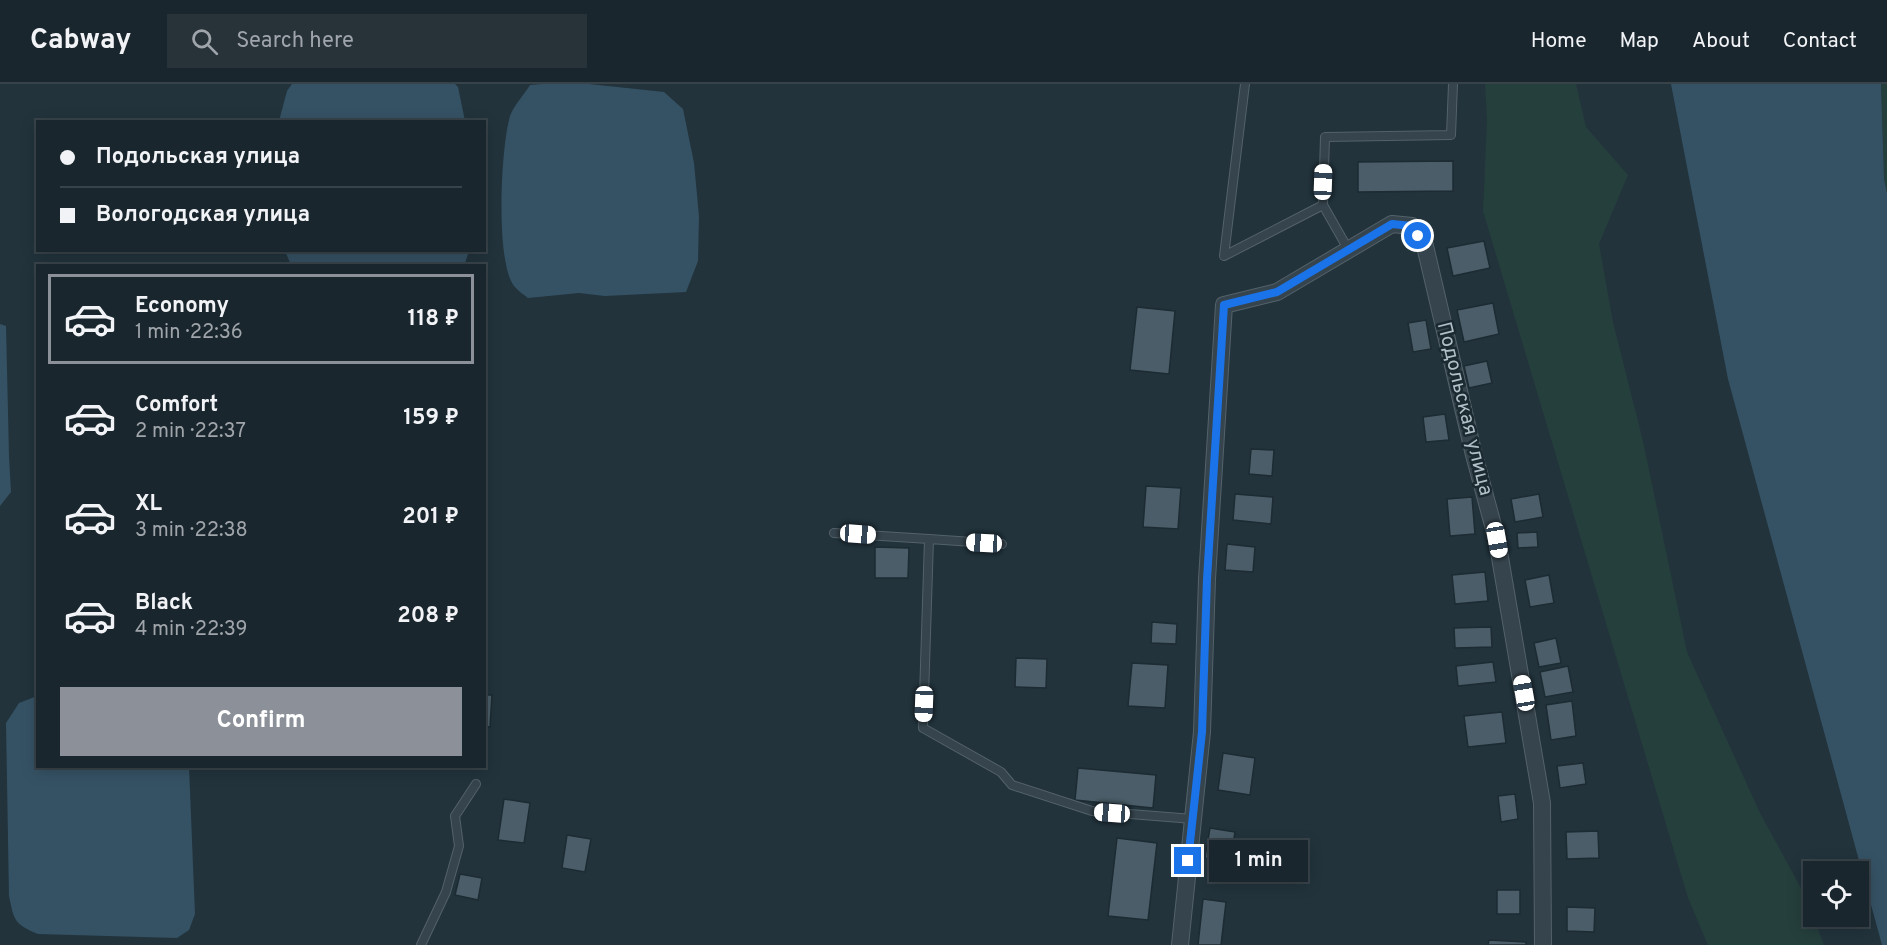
<!DOCTYPE html>
<html lang="en">
<head>
<meta charset="utf-8">
<style>
  :root { --surface:#1a262d; --page:#273239; --text:#f1f3f6; --muted:#9fa5aa; --line:#384349; --accent:#8c9099 }
  body { margin:0; font-family:Overpass,sans-serif; background:var(--page); color:var(--text); height:100vh; display:flex; flex-direction:column; font-size:22px; white-space:nowrap }
  * { box-sizing:border-box; margin:0 }
  p { font-size:20px; color:var(--muted) }
  .icon { flex:none; width:33px; height:33px; fill:none; stroke:currentColor; stroke-width:2; stroke-linecap:round; stroke-linejoin:round }
  .map { position:relative; flex:1; overflow:hidden }
  .sheet { position:absolute; left:36px; top:180px; width:450px; height:504px; display:flex; flex-direction:column; background:var(--surface); border-radius:0px; box-shadow:0 3px 15px #0003,0 0 0 2px var(--line) }
  .sheet>* { flex:none }
  .guide { position:absolute; left:36px; top:36px; width:450px; height:132px; border-radius:0px; box-shadow:0 3px 15px #0003,0 0 0 2px var(--line); display:grid; align-content:center; height:132px; padding:0 24px; background:var(--surface) }
  .fabs { position:absolute; left:1803px; top:777px; display:grid; gap:12px }
  .fabs a { display:grid; place-items:center; width:66px; height:66px; border-radius:0px; background:var(--surface); box-shadow:0 3px 15px #0003,0 0 0 2px var(--line); font-size:30px }
  .end { position:absolute; width:27px; height:27px; margin:-14px; border:8px solid #1a73e8; background:#fff; box-shadow:0 0 0 3px #fff }
  .from { border-radius:50% }
  .bubble { position:absolute; height:42px; border-radius:0px; background:var(--surface); box-shadow:0 3px 15px #0003,0 0 0 2px var(--line); font-size:20px; font-weight:700; line-height:42px; text-align:center }
  .car { position:absolute; width:18px; height:36px; margin:-18px -9px; border-radius:8px; box-shadow:0 0 4px 2px #0007; background:linear-gradient(#fff 24%,#345 0 40%,#fff 0 76%,#345 0 86%,#fff 0) }
  .guide b { display:flex; align-items:center; gap:21px; height:57px; font-size:22px }
  .guide b+b { border-top:2px solid var(--line) }
  .guide i { width:15px; height:15px; background:var(--text) }
  ul { padding:10px 0 0; list-style:none }
  li { display:flex; align-items:center; gap:18px; height:90px; margin:0 12px 9px; padding:0 12px; border:3px solid transparent; border-radius:0px }
  li div { flex:1 }
  li b { display:block; font-size:22px }
  li em { font-style:normal; font-weight:700 }
  li.selected { border-color:var(--accent) }
  li>.icon { width:54px; height:54px; stroke-width:1.5 }
  .action { display:flex; gap:12px; margin-top:auto; padding:12px 24px }
  .action a { flex:1; height:69px; border-radius:0px; background:var(--accent); color:#fff; font-size:24px; font-weight:700; line-height:69px; text-align:center }
  header { display:flex; align-items:center; gap:36px; box-sizing:border-box; height:84px; padding:0 30px; background:var(--surface); border-bottom:2px solid var(--line) }
  header strong { font-size:28px }
  nav { display:flex; gap:33px; margin-inline-start:auto; font-size:21px }
  .search { width:420px; height:54px; background:var(--page); display:flex; align-items:center; gap:15px; box-sizing:border-box; padding:0 21px; border-radius:0px; color:var(--muted); font-size:22px }
  .map>svg:first-child { display:block }
  .green { fill:#253f3c }
  .water { fill:#355264 }
  .building { fill:#4a5d68; stroke:#1d2b33; stroke-width:1.5 }
  .lines { fill:none; stroke-linecap:round; stroke-linejoin:round }
  .service-casing { stroke:#54626a; stroke-width:10 }
  .minor-casing { stroke:#54626a; stroke-width:18 }
  .service { stroke:#36444d; stroke-width:8 }
  .minor { stroke:#36444d; stroke-width:16 }
  .route { stroke:#1a73e8; stroke-width:8 }
  .labels { text-anchor:middle; dominant-baseline:central; stroke-width:5; stroke-linejoin:round; paint-order:stroke }
  .street-label { font-size:20px; fill:#b1bfc8; stroke:#1b2931 }
</style>
</head>
<body>
<header>
<strong>Cabway</strong>
<div class="search"><svg class="icon" aria-label="search" viewBox="0 0 24 24"><circle cx="10" cy="10" r="6"/><path d="M15 15l6 6"/></svg>Search here</div>
<nav><a>Home</a><a>Map</a><a>About</a><a>Contact</a></nav>
</header>
<div class="map">
<svg width="1887" height="861" viewBox="0 0 1887 861">
  <rect width="100%" height="100%" fill="#22333c"/>
  <path class="green" d="M1485,0H1576L1586,43L1628,91L1599,160L1613,238L1643,357L1687,568L1760,729L1806,813L1824,861H1708L1688,814L1483,127L1487,36Z
    M1881,0H1887V109L1884,95Z"/>
  <path class="water" d="M292,0H455L458,3L465,37H279L287,7Z
    M542,0H589L664,8L683,25L694,79L699,132L698,177L686,208L605,212L579,209L528,214C524,211 518,207 514,202C495,177 501,63 510,32C514,21 524,11 530,1Z
    M1671,0H1881L1884,95L1887,109V861H1882L1728,295Z
    M285,167V166L469,167L464,182L291,181Z
    M0,240L6,242L9,372L11,408L0,422Z
    M37,612L38,682L189,683L195,830L189,846L177,854L38,850C14,840 14,836 9,812L6,639L19,619Z"/>
  <path class="building" d="M1453,77V107L1358,108V78Z
    M1484,157L1490,184L1453,192L1447,164Z
    M1493,219L1499,250L1464,258L1457,226Z
    M1137,223L1175,227L1169,290L1130,286Z
    M1426,236L1431,265L1413,268L1408,239Z
    M1487,277L1492,299L1469,304L1464,282Z
    M1445,330L1449,356L1426,358L1423,333Z
    M1251,365L1274,366L1272,392L1249,390Z
    M1146,402L1181,404L1178,445L1143,443Z
    M1235,410L1273,413L1271,440L1233,436Z
    M1539,410L1543,433L1515,438L1511,415Z
    M1472,413L1475,450L1450,452L1447,415Z
    M1537,448L1538,463L1518,464L1517,449Z
    M1227,460L1255,463L1253,488L1225,486Z
    M875,463L909,464L908,494H875Z
    M1485,488L1488,517L1455,520L1452,491Z
    M1549,491L1554,519L1530,523L1525,496Z
    M1152,538L1177,540L1176,560L1151,559Z
    M1491,543L1492,563L1455,564L1454,544Z
    M1556,554L1561,579L1539,583L1534,559Z
    M1016,574L1047,575L1046,604L1015,603Z
    M1493,578L1496,598L1458,602L1456,582Z
    M1132,579L1168,581L1165,624L1128,622Z
    M1568,582L1573,608L1545,613L1540,588Z
    M484,611H492L490,643L484,642Z
    M1572,617L1576,652L1551,656L1546,621Z
    M1502,628L1506,659L1468,663L1464,632Z
    M1223,669L1255,674L1250,711L1218,706Z
    M1583,679L1586,700L1560,704L1557,682Z
    M1078,684L1156,691L1153,724L1075,716Z
    M1515,710L1518,735L1501,738L1498,712Z
    M504,715L530,719L524,759L498,756Z
    M1210,744L1235,748L1230,778L1205,774Z
    M1598,747L1599,774L1567,775L1566,748Z
    M567,751L591,755L585,788L562,784Z
    M1117,754L1157,759L1148,836L1108,832Z
    M460,790L482,794L478,816L455,811Z
    M1497,806H1520V830H1497Z
    M1203,815L1226,818L1221,861H1198Z
    M1567,823L1595,824L1594,848L1567,847Z
    M1489,856L1526,858V861H1488Z"/>
  <g class="lines">
    <g class="service-casing">
      <path id="service" d="M1245,0L1224,172L1323,121
        M1348,165L1323,121L1325,53L1451,51L1453,0
        M834,449L929,455L923,644L1001,688L1012,701L1092,727L1193,735
        M929,455L1002,460
        M421,861L446,808L459,762L455,732L476,700"/>
    </g>
    <g class="minor-casing">
      <path id="minor" d="M1180,861L1202,648L1207,495L1224,221L1277,208L1392,140L1412,142L1425,162L1474,371L1497,456L1542,719L1543,861"/>
    </g>
    <use href="#service" class="service"/>
    <use href="#minor" class="minor"/>
  </g>
  <g class="lines">
    <path class="route" d="M1188,777L1202,648L1207,495L1224,221L1277,208L1392,140L1412,142L1418,152"/>
  </g>
  <g class="labels">
    <g class="street-label">
      <text transform="translate(1464 325) rotate(76)">Подольская улица</text>
    </g>
  </g>
</svg>
<div class="fabs">
<a><svg class="icon" aria-label="locate" viewBox="0 0 24 24"><circle cx="12" cy="12" r="6"/><path d="M12 2v4M12 18v4M2 12h4M18 12h4"/></svg></a>
</div>
<i class="end from" style="left:1418px;top:152px"></i>
<i class="end" style="left:1188px;top:777px"></i>
<div class="bubble" style="left:1209px;top:756px;width:99px">1 min</div>
<i class="car" style="left:1323px;top:98px;rotate:2deg"></i>
<i class="car" style="left:858px;top:450px;rotate:94deg"></i>
<i class="car" style="left:1497px;top:456px;rotate:170deg"></i>
<i class="car" style="left:984px;top:459px;rotate:273deg"></i>
<i class="car" style="left:1524px;top:609px;rotate:350deg"></i>
<i class="car" style="left:924px;top:620px;rotate:182deg"></i>
<i class="car" style="left:1112px;top:729px;rotate:274deg"></i>
<div class="guide">
<b><i class="from"></i>Подольская улица</b>
<b><i></i>Вологодская улица</b>
</div>
<section class="sheet">
<ul>
<li class="selected"><svg class="icon" aria-label="car" viewBox="0 0 24 24"><path d="M5 17H2v-5l4-1 3-4h7l3 4 3 1v5h-3M9 17h6M6 11h13"/><circle cx="7" cy="17" r="2"/><circle cx="17" cy="17" r="2"/></svg><div><b>Economy</b><p>1 min · 22:36</p></div><em>118 ₽</em></li>
<li><svg class="icon" aria-label="car" viewBox="0 0 24 24"><path d="M5 17H2v-5l4-1 3-4h7l3 4 3 1v5h-3M9 17h6M6 11h13"/><circle cx="7" cy="17" r="2"/><circle cx="17" cy="17" r="2"/></svg><div><b>Comfort</b><p>2 min · 22:37</p></div><em>159 ₽</em></li>
<li><svg class="icon" aria-label="car" viewBox="0 0 24 24"><path d="M5 17H2v-5l4-1 3-4h7l3 4 3 1v5h-3M9 17h6M6 11h13"/><circle cx="7" cy="17" r="2"/><circle cx="17" cy="17" r="2"/></svg><div><b>XL</b><p>3 min · 22:38</p></div><em>201 ₽</em></li>
<li><svg class="icon" aria-label="car" viewBox="0 0 24 24"><path d="M5 17H2v-5l4-1 3-4h7l3 4 3 1v5h-3M9 17h6M6 11h13"/><circle cx="7" cy="17" r="2"/><circle cx="17" cy="17" r="2"/></svg><div><b>Black</b><p>4 min · 22:39</p></div><em>208 ₽</em></li>
</ul>
<div class="action"><a>Confirm</a></div>
</section>
</div>
</body>
</html>
